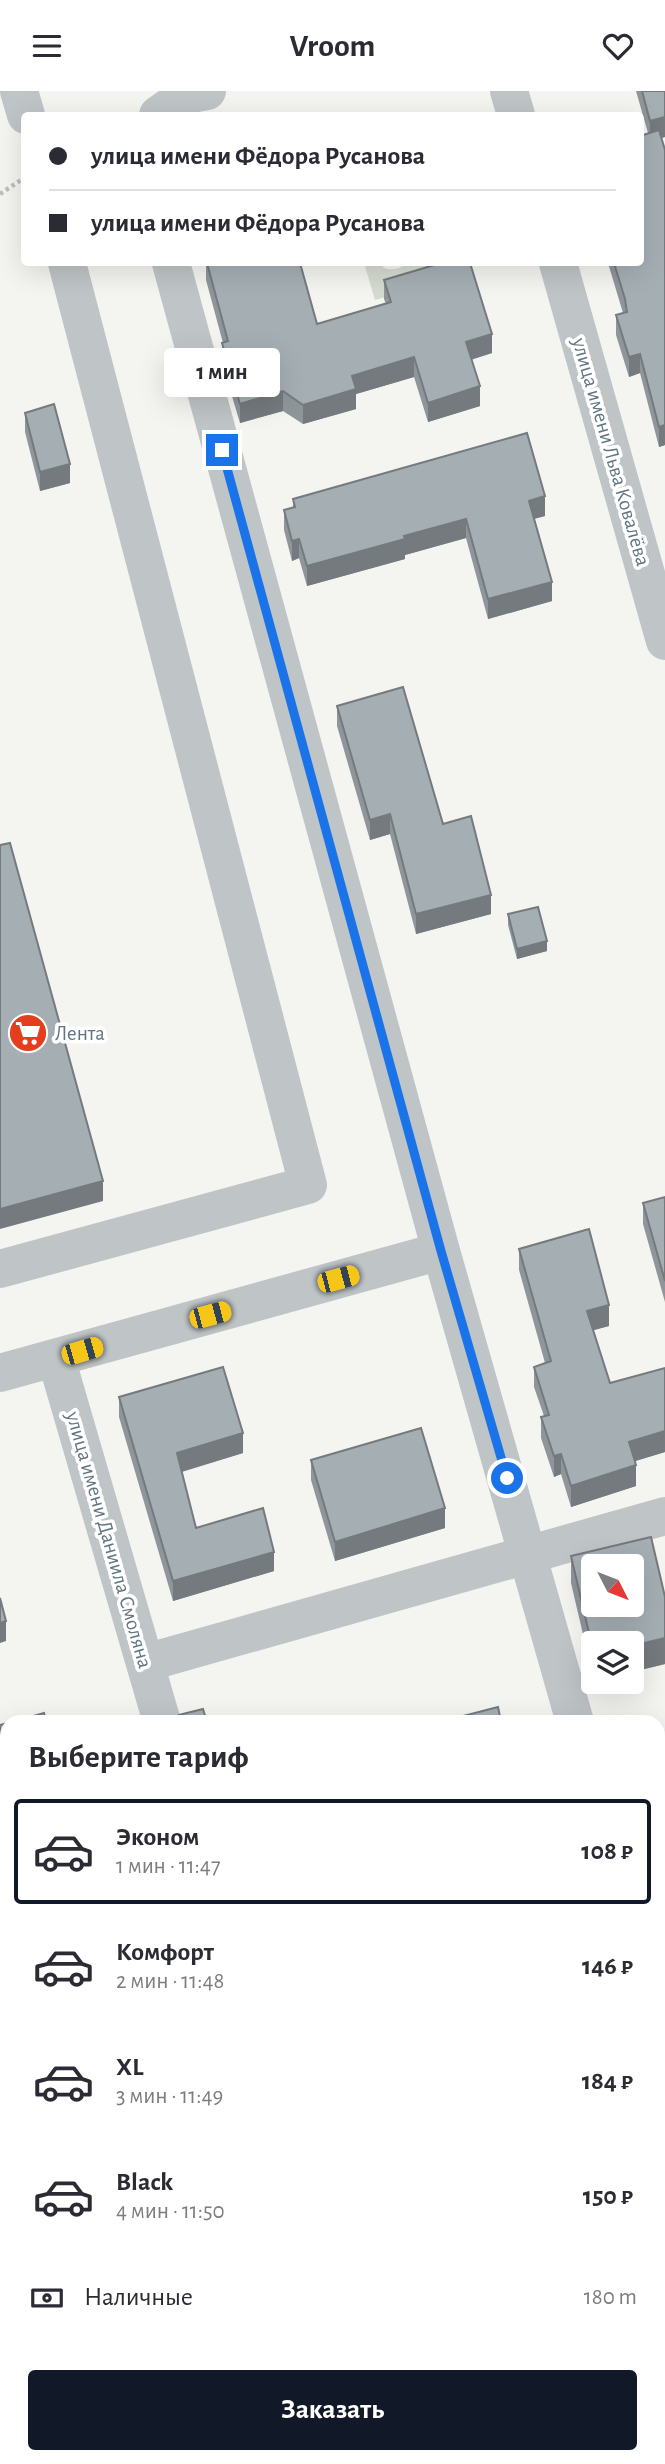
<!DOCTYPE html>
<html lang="ru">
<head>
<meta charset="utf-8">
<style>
  :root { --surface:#fff; --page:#f7f7f7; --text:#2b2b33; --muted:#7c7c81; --line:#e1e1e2; --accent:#111827 }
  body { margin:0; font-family:"Alegreya Sans",sans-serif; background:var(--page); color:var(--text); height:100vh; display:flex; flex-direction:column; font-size:26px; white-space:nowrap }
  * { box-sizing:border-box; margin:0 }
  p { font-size:23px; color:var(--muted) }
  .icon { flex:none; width:38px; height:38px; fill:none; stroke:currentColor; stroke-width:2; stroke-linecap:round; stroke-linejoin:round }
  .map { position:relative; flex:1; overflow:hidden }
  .details { position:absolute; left:0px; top:1624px; width:665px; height:749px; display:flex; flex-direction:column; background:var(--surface); border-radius:21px 21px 0 0; box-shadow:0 7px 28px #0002 }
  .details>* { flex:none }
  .guide { position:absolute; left:21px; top:21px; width:623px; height:154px; border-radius:7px; box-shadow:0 7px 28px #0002; display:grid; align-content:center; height:154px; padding:0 28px; background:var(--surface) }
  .needle { width:46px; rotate:132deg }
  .controls { position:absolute; left:581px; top:1463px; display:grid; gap:14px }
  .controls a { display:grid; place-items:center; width:63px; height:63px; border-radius:7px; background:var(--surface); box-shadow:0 7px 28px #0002; font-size:35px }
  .end { position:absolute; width:32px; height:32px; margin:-16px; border:9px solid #1a73e8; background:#fff; box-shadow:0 0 0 4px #fff }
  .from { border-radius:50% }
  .bubble { position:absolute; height:49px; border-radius:7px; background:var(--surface); box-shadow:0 7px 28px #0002; font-size:23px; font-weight:700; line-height:49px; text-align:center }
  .car { position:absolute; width:21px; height:42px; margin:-21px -10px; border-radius:9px; box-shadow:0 0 5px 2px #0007; background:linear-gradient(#f5c518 24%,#345 0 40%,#f5c518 0 76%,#345 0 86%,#f5c518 0) }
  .guide b { display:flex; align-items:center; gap:24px; height:66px; font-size:26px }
  .guide b+b { border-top:2px solid var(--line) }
  .guide i { width:18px; height:18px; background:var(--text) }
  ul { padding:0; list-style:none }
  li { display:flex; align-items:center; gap:21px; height:105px; margin:0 14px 10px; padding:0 14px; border:4px solid transparent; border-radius:7px }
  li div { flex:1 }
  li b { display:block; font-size:26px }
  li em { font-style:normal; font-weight:700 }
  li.current { border-color:var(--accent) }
  li>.icon { width:63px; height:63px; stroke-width:1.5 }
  h2 { padding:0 28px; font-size:32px; line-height:84px }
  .pay { display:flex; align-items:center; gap:18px; height:77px; padding:0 28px; font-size:26px }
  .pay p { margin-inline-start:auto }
  .action { display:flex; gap:14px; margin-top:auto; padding:14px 28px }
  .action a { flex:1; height:80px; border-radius:7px; background:var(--accent); color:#fff; font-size:28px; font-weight:700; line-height:80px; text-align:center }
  header { display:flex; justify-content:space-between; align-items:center; height:91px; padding:0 28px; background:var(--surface); font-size:32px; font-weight:700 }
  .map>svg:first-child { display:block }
  .green { fill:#d5dbd1 }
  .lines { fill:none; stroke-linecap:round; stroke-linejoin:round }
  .path { stroke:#bbbdbf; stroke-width:4.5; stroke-dasharray:3.5 3.5; stroke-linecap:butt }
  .minor { stroke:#bfc4c6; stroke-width:38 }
  .wall { fill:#8e969a }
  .shaded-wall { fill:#747a7d }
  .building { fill:#a5afb3; stroke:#747a7d; stroke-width:2; fill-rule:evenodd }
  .route { stroke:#1a73e8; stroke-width:9 }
  .labels { text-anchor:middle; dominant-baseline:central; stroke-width:7; stroke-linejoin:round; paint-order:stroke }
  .street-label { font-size:21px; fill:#627682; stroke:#fff }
  .poi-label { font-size:21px; fill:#627682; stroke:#fff; text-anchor:start }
</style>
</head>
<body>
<header><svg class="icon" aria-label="menu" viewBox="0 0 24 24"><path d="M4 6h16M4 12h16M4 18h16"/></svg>Vroom<svg class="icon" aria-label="heart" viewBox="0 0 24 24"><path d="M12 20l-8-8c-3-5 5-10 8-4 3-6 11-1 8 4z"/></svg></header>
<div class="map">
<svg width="665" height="2373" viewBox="0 0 665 2373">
  <rect width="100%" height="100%" fill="#f4f4f0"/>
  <path class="green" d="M364,172H380L384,177C397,181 402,174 413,172C419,170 427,172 433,172L438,191L375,209Z"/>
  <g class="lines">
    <path class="path" d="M0,103L24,87"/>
    <path class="minor" d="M19,0L26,24
      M509,0L516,24
      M158,24L186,4L207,0
      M171,172L441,1160L575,1631
      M558,172L665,550
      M0,1178L308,1094L67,172
      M56,1267L162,1631
      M0,1282L441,1160
      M145,1572L665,1425
      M658,1931L665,1957
      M369,2366L371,2373"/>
  </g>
  <path class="wall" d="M636,0H665V46L661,47L665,59V354L659,356L640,282L629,286L616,244V224L623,222L608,172H640L648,42Z
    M206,172L317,233L386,213L384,208V189L492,262L471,269L480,315L428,331L414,286L356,303V318L303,333L283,320L240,332L222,272V252H223L206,189Z
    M25,322L70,392L40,400L25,341Z
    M293,408L545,425L534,428L552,510L488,528L466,447L405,464V468L307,495L299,467L292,470L284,439V419L293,416Z
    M337,615L443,733L491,823L416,843L390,743L370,749L337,635Z
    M508,823L547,860L517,868L508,834Z
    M665,1106V1211L643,1133V1112Z
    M519,1158L609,1235L593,1239L610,1292L665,1361L635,1370L636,1395L571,1416L561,1383L554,1386L541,1347V1326L544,1325L534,1296V1276L545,1272L519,1179Z
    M119,1306L243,1362L182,1381L196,1437L274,1480L173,1510L119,1326Z
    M311,1369L445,1437L335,1470L311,1389Z
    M571,1465L665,1573L632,1581V1552H593V1586L571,1492Z"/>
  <path class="shaded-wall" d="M665,26V46L650,50V30Z
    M492,243V262L466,270V251Z
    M640,263V282L629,286V266Z
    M414,266V286L356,303V318L303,333V314L352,285Z
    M480,295V315L428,331V312Z
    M283,300V320L240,332V313Z
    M665,334V354L659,356V336Z
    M70,373V392L40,400V381Z
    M545,405V425L529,429V410Z
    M466,428V447L405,464V468L307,495V475L404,445Z
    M299,448V467L292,470V450Z
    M552,491V510L488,528V508Z
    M390,723V743L370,749V729Z
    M491,804V823L416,843V823Z
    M547,850V860L517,868V858Z
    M103,1090V1110L0,1138V1118Z
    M609,1214V1235L587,1241V1220Z
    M665,1340V1361L629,1372V1351Z
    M243,1342V1362L177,1382V1362Z
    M561,1363V1383L554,1386V1365Z
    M636,1374V1395L571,1416V1395Z
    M445,1417V1437L335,1470V1451Z
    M274,1461V1480L173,1510V1490Z
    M6,1530V1550L0,1552V1532Z
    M665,1547V1573L632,1581V1555Z
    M7,1731V1748L0,1750V1733Z
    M7,2122V2142L0,2144V2124Z
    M665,2337V2357L658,2359V2339Z
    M607,2366H631L607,2372Z"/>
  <path class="building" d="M642,0H665V26L650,30Z
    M659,39L665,59V334L659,336L640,263L629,266L616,224L627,221L625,208L614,172H640V45Z
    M207,172H300L317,233L391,211L384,189L441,172H470L492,243L466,251L480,295L428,312L414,266L352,285L356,298L303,314L283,300L240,313L222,252L228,250Z
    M54,313L70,373L40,381L25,322Z
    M527,342L545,405L529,410L552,491L488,508L466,428L404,445L405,448L307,475L299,448L292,450L284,419L295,416L293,408Z
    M403,596L443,733L471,725L491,804L416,823L390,723L370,729L337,615Z
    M10,752L103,1090L0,1118V754Z
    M538,816L547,850L517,858L508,823Z
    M665,1106V1190L643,1112Z
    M589,1138L609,1214L587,1220L610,1292L665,1277V1340L629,1351L636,1374L571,1395L561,1363L554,1365L541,1326L549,1324L534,1276L551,1270L519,1158Z
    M223,1276L243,1342L177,1362L196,1437L263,1417L274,1461L173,1490L119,1306Z
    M421,1337L445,1417L335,1451L311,1369Z
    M651,1446L665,1506V1547L632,1555V1552H593V1559L571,1465ZM593,1475H632V1514H593Z
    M0,1507L6,1530L0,1532Z
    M498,1616L501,1631H440Z
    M203,1618L207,1631H175L174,1629L179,1624Z
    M44,1622L46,1631H12Z
    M7,1632V1731L0,1733V1634Z
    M0,2080L7,2105V2122L0,2124Z
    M658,2268L661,2277L665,2276V2337L658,2339Z
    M7,2313V2366H136L138,2373H0V2315Z"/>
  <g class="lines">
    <path class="route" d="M222,359L441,1160L507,1387"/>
  </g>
  <defs>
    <g id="supermarket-disc" transform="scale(2.0125)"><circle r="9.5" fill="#e53e1f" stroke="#fff"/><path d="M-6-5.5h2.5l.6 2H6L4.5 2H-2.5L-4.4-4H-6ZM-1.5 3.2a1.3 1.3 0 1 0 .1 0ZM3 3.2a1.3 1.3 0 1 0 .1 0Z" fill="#fff"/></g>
  </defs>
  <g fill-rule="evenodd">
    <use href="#supermarket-disc" x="28" y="942"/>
  </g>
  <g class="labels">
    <g class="street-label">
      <text transform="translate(611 361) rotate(74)">улица имени Льва Ковалёва</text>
      <text transform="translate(109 1449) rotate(74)">улица имени Даниила Смоляна</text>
    </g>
    <g class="poi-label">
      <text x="55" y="942">Лента</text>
    </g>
  </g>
</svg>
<div class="controls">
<a><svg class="needle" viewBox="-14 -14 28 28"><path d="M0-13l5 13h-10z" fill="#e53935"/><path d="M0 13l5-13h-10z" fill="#7c7c81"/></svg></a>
<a><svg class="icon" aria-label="layers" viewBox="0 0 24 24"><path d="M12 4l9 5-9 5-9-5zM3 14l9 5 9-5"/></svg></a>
</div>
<i class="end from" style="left:507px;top:1387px"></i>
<i class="end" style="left:222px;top:359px"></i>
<div class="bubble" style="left:164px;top:257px;width:116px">1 мин</div>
<i class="car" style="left:338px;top:1188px;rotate:75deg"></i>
<i class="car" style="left:210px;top:1224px;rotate:75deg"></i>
<i class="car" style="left:82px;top:1260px;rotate:74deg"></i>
<div class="guide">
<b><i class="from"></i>улица имени Фёдора Русанова</b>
<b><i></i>улица имени Фёдора Русанова</b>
</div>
<section class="details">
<h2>Выберите тариф</h2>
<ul>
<li class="current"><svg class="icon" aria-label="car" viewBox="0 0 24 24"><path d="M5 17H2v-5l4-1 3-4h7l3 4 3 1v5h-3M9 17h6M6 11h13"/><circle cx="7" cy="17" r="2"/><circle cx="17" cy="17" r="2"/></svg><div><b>Эконом</b><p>1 мин · 11:47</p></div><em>108 ₽</em></li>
<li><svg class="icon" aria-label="car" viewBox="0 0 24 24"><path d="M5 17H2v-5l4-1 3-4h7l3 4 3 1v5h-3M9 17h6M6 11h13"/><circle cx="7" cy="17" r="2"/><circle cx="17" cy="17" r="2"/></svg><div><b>Комфорт</b><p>2 мин · 11:48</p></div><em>146 ₽</em></li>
<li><svg class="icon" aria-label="car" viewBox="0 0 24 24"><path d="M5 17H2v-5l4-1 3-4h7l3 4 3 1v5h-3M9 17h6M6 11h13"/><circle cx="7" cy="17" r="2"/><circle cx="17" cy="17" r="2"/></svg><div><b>XL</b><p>3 мин · 11:49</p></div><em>184 ₽</em></li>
<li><svg class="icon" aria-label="car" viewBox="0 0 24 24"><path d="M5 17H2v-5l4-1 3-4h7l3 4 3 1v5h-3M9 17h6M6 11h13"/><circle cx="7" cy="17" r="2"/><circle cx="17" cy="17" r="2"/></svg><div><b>Black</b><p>4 мин · 11:50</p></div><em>150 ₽</em></li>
</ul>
<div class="pay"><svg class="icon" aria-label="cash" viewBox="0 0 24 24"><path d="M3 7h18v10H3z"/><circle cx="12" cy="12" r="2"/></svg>Наличные<p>180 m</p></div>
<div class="action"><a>Заказать</a></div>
</section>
</div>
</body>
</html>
